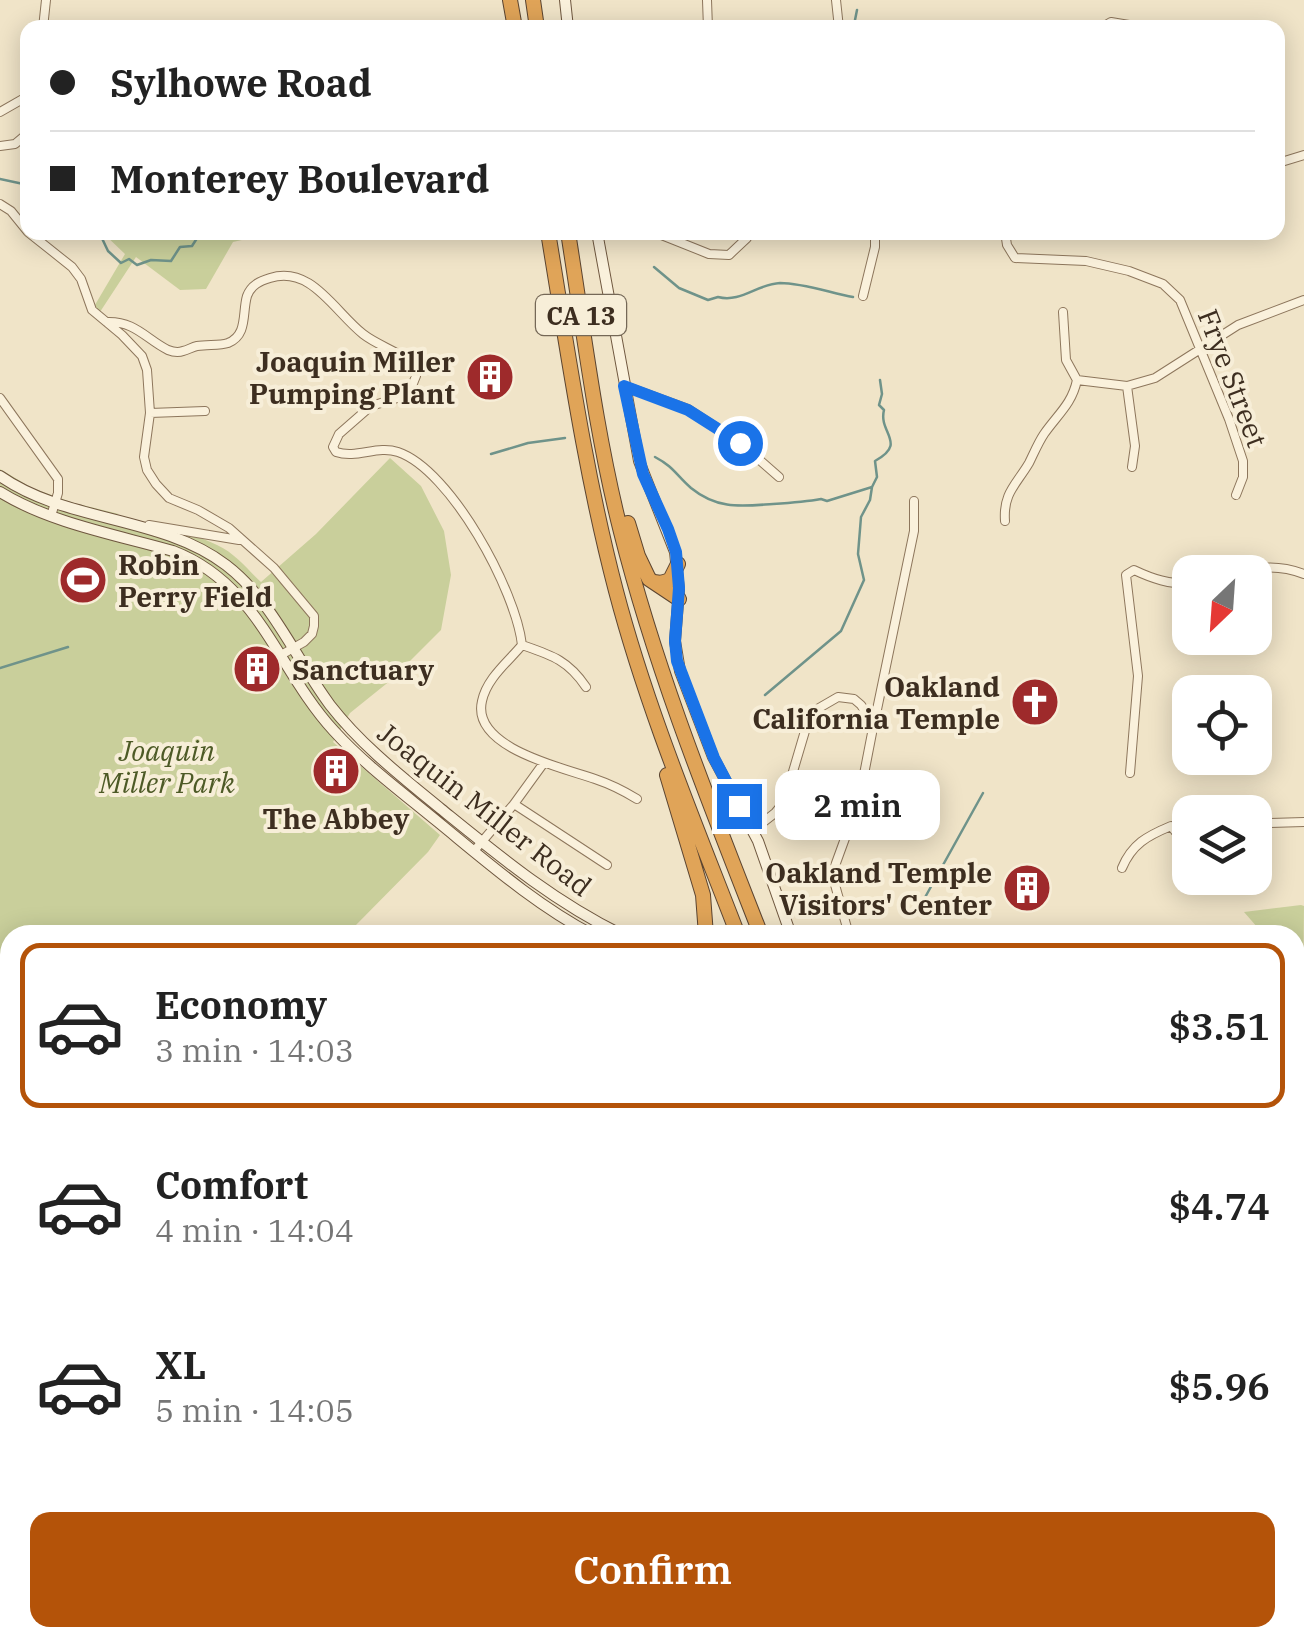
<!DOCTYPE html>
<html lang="en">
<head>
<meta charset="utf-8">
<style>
  :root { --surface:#fff; --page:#f6f6f6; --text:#222; --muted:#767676; --line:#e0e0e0; --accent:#b45309 }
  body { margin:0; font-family:"IBM Plex Serif",serif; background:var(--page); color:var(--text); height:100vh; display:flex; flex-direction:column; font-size:38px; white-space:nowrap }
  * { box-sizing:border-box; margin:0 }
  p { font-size:32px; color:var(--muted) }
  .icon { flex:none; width:55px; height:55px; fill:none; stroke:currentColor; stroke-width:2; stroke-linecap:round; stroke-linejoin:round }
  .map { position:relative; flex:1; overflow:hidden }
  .drawer { position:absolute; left:0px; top:925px; width:1305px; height:722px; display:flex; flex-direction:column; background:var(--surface); border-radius:30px 30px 0 0; box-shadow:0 5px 25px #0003 }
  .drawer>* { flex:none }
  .guide { position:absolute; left:20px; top:20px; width:1265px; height:220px; border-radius:20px; box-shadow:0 5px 25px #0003; display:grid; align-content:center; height:220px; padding:0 30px; background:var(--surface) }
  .needle { width:65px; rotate:205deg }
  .controls { position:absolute; left:1172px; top:555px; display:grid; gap:20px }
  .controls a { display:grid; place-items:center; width:100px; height:100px; border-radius:20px; background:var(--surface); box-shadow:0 5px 25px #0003; font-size:50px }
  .end { position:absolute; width:45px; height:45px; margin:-22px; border:12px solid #1a73e8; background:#fff; box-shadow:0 0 0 5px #fff }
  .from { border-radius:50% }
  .bubble { position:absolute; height:70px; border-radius:20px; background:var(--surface); box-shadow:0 5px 25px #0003; font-size:32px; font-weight:600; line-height:70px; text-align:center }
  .guide b { display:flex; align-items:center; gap:35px; height:95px; font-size:38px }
  .guide b+b { border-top:2px solid var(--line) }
  .guide i { width:25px; height:25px; background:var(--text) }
  ul { padding:18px 0 0; list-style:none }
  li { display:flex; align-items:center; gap:30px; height:165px; margin:0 20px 15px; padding:0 10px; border:5px solid transparent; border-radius:20px }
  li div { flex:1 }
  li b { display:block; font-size:38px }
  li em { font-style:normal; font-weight:600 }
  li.active { border-color:var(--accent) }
  li>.icon { width:90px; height:90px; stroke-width:1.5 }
  .cta { display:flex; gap:20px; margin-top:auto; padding:20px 30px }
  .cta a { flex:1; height:115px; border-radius:20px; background:var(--accent); color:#fff; font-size:40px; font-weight:600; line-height:115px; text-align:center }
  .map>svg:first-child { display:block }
  .green { fill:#c9cf9b }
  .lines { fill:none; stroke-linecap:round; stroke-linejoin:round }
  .stream { stroke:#6f938a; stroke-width:2.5 }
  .street-casing { stroke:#8d765c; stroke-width:10 }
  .secondary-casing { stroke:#6f573f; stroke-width:12 }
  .highway-casing { stroke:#5b4430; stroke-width:16 }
  .street { stroke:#faf1dc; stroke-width:8 }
  .secondary { stroke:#faf1dc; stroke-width:10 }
  .highway { stroke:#e0a458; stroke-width:14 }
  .route { stroke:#1a73e8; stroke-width:12 }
  .labels { text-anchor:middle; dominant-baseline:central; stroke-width:8; stroke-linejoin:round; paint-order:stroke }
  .shield { fill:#f7eed8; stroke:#756857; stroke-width:2.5 }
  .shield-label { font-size:25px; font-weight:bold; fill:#3d2e20 }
  .poi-label { font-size:28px; font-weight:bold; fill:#3d2e20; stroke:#f7eed8; text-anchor:end }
  .street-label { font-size:28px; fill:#3d2e20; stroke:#f7eed8 }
  .park-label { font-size:28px; font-style:italic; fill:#4d5a26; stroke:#f7eed8 }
</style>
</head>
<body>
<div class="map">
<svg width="1304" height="1647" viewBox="0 0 1304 1647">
  <rect width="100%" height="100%" fill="#f0e4c8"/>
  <path class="green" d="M103,233H272L233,242L206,289L180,290L136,257L98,315L92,310L125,254Z
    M390,458L421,486L444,531L451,575L441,630L391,680L350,713L333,742L440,835L428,852L355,926L362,935H10V1239H0V469L32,488L74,503L119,514L106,516C144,524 183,528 217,545C235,553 247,569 261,582L316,534Z
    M1301,905L1304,906L1303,996L1295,983V935H1264L1244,912Z
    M1304,1067V1150L1295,1149V1069Z
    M209,1638H291L289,1647H237Z
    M684,1638H871L872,1647H696Z"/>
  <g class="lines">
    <path class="stream" d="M857,28L855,20L857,10
      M0,179L28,185
      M99,232L108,251L121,263L129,259L137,265L151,260L171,261L180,247L192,246L201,232
      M397,232L487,235
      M654,267L679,288L708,300L718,297C741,303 757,284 780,283C803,283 831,293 853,297
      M491,454L528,443L565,438
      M655,457C674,467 676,475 691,488C718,510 742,506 773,504C789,503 805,502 821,499L827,501L872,487
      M0,668L68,647
      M765,695L841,631L864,580L858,554L861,517L870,500L872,487L877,477L875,461C908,443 878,433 884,410L879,405L882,394L880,380
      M918,910L983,793
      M0,1067H10
      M254,1638L259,1647
      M708,1638L724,1647"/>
    <g class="street-casing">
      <path id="street" d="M707,0L708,28
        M836,0L839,28
        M43,28L46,0
        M1101,28L1111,22L1147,28
        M0,112L28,96
        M0,146L15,144L28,133
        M1278,163L1304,155
        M0,204L11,211L28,232
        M28,232L72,267L81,279L92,310L122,335L142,356L147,370L150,413L144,457L147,470L156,484L169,498L198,510L229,528L274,568L314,616V626L312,634L304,642L281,655
        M654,232L709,254L729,255L747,238V232
        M1005,232L1007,245L1015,258L1086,261L1129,271L1163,284L1180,300L1229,419L1243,461V477L1236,495
        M863,296L875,247V232
        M107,322C135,321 146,339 168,350C173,352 178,353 183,351C188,350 192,347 197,346C207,344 219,346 228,343C248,335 242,313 247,296C251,285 260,281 270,278C311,265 334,311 363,334C377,345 395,350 409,361L416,376L410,391L404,396L371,406L339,434L333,447L336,452C357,459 377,445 398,452C451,470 516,591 522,645C508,662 487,678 482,701C471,748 564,768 595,779C610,784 624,791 637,799
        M1077,380L1127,386L1155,378L1238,325L1304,300
        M625,386L688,409L740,443L779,477
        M1127,386L1135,446L1132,467
        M0,398L58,479V493L51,516
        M150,413L205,411
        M1005,521C1003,493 1016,485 1029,463C1034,453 1038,443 1044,434C1058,414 1072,404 1077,380L1066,360L1063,312
        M149,525L239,540
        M1243,572C1264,565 1283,566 1304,574
        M522,645C551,655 568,660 586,687
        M874,724L914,531V501
        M1130,773L1138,676L1126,575L1134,570C1153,579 1169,584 1190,584
        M514,804L607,865
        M1255,826L1268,823L1304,822
        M752,831L775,813L784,802L805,731L819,708L838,697L854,699L861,705L870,719L872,733L859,800L832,874L849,935
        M474,851L514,804L543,764
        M1122,868C1132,844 1147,836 1171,826L1182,840H1190
        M0,1293L10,1291
        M0,1398L10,1408
        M0,1445L10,1432
        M1295,1509L1304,1488
        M0,1571L6,1574
        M1295,1624L1304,1640
        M403,1638L412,1647
        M1174,1638L1180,1647"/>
    </g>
    <g class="secondary-casing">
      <path id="secondary" d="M565,0L568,28
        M597,232L639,461L675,552L679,590L675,641L680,671L713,757L758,841L791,935
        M0,476C67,523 160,515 226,565C273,601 295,658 330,705C361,745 402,777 441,809C499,856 553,901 622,935
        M0,492C50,523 117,535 173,551C259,584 277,669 334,731C365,765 403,793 438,822C487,862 536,905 593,935
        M1295,1014L1304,1013
        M876,1638L877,1647
        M941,1638L942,1647"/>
    </g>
    <g class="highway-casing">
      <path id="highway" d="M510,0L515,28
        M533,0L537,28
        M548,232C568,353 585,473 616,591C647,709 694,821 738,935
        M568,232C584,333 596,434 621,532C656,671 709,802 761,935
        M628,523L638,556L649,579L679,599
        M654,582L661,583L670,580L678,564
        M667,775L703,895L706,935
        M899,1638L900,1647
        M919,1638L920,1647"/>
    </g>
    <use href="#street" class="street"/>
    <use href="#secondary" class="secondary"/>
    <use href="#highway" class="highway"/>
  </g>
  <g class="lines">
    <path class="route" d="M739,806L714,758L677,661L675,641L679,588L676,552L668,529L643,474L624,386L688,410L740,443"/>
  </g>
  <defs>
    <g id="building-disc" transform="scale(2.5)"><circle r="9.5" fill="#9e2a2b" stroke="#f7eed8"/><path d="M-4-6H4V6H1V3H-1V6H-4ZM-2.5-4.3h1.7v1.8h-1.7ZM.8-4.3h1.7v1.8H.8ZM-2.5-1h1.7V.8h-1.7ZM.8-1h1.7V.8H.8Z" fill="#fff"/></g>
    <g id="stadium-disc" transform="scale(2.5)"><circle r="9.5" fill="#9e2a2b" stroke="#f7eed8"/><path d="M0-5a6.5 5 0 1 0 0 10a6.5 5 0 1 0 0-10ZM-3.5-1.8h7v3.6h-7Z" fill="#fff"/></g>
    <g id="church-disc" transform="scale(2.5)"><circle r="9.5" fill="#9e2a2b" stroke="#f7eed8"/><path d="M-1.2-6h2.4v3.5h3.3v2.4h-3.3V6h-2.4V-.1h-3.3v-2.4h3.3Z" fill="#fff"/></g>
  </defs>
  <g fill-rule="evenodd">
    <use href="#building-disc" x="490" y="377"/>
    <use href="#stadium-disc" x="83" y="580"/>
    <use href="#building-disc" x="257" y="669"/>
    <use href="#church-disc" x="1035" y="702"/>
    <use href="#building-disc" x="336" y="771"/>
    <use href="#building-disc" x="1027" y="888"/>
  </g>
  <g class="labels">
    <rect class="shield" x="536" y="295" width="90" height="40" rx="8"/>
    <g class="shield-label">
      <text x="581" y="315">CA 13</text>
    </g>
    <g class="poi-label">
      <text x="455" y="361">Joaquin Miller<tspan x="455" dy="32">Pumping Plant</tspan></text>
      <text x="118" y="564" text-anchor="start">Robin<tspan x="118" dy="32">Perry Field</tspan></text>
      <text x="292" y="669" text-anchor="start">Sanctuary</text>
      <text x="1000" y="686">Oakland<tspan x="1000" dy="32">California Temple</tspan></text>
      <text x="336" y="818" text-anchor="middle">The Abbey</text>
      <text x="992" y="872">Oakland Temple<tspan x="992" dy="32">Visitors' Center</tspan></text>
    </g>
    <g class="street-label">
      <text transform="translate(1233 378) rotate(69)">Frye Street</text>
      <text transform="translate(485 809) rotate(38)">Joaquin Miller Road</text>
    </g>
    <g class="park-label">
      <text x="167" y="750">Joaquin<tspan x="167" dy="32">Miller Park</tspan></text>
    </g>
  </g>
</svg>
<div class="controls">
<a><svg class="needle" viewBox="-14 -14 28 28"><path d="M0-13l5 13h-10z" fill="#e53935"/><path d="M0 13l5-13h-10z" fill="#767676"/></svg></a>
<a><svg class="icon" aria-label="locate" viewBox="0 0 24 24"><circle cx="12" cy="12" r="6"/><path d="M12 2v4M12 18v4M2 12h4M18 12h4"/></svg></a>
<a><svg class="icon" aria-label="layers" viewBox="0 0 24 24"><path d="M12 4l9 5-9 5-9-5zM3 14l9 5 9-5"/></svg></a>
</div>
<i class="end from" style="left:740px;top:443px"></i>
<i class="end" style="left:739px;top:806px"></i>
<div class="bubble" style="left:775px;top:770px;width:165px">2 min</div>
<div class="guide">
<b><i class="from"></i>Sylhowe Road</b>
<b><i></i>Monterey Boulevard</b>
</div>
<section class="drawer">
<ul>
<li class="active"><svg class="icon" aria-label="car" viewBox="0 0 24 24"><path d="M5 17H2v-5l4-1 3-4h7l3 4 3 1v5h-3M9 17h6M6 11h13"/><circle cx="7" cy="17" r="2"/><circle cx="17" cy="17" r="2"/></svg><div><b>Economy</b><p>3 min · 14:03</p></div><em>$3.51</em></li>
<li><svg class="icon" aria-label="car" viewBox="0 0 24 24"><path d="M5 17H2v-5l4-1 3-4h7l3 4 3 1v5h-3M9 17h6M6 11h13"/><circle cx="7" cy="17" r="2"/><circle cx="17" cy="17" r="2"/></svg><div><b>Comfort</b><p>4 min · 14:04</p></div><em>$4.74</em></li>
<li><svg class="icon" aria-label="car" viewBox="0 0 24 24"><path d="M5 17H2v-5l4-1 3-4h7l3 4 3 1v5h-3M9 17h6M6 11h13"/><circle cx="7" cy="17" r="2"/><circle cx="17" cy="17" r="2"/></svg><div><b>XL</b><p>5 min · 14:05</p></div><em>$5.96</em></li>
</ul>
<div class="cta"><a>Confirm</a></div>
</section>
</div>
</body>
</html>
